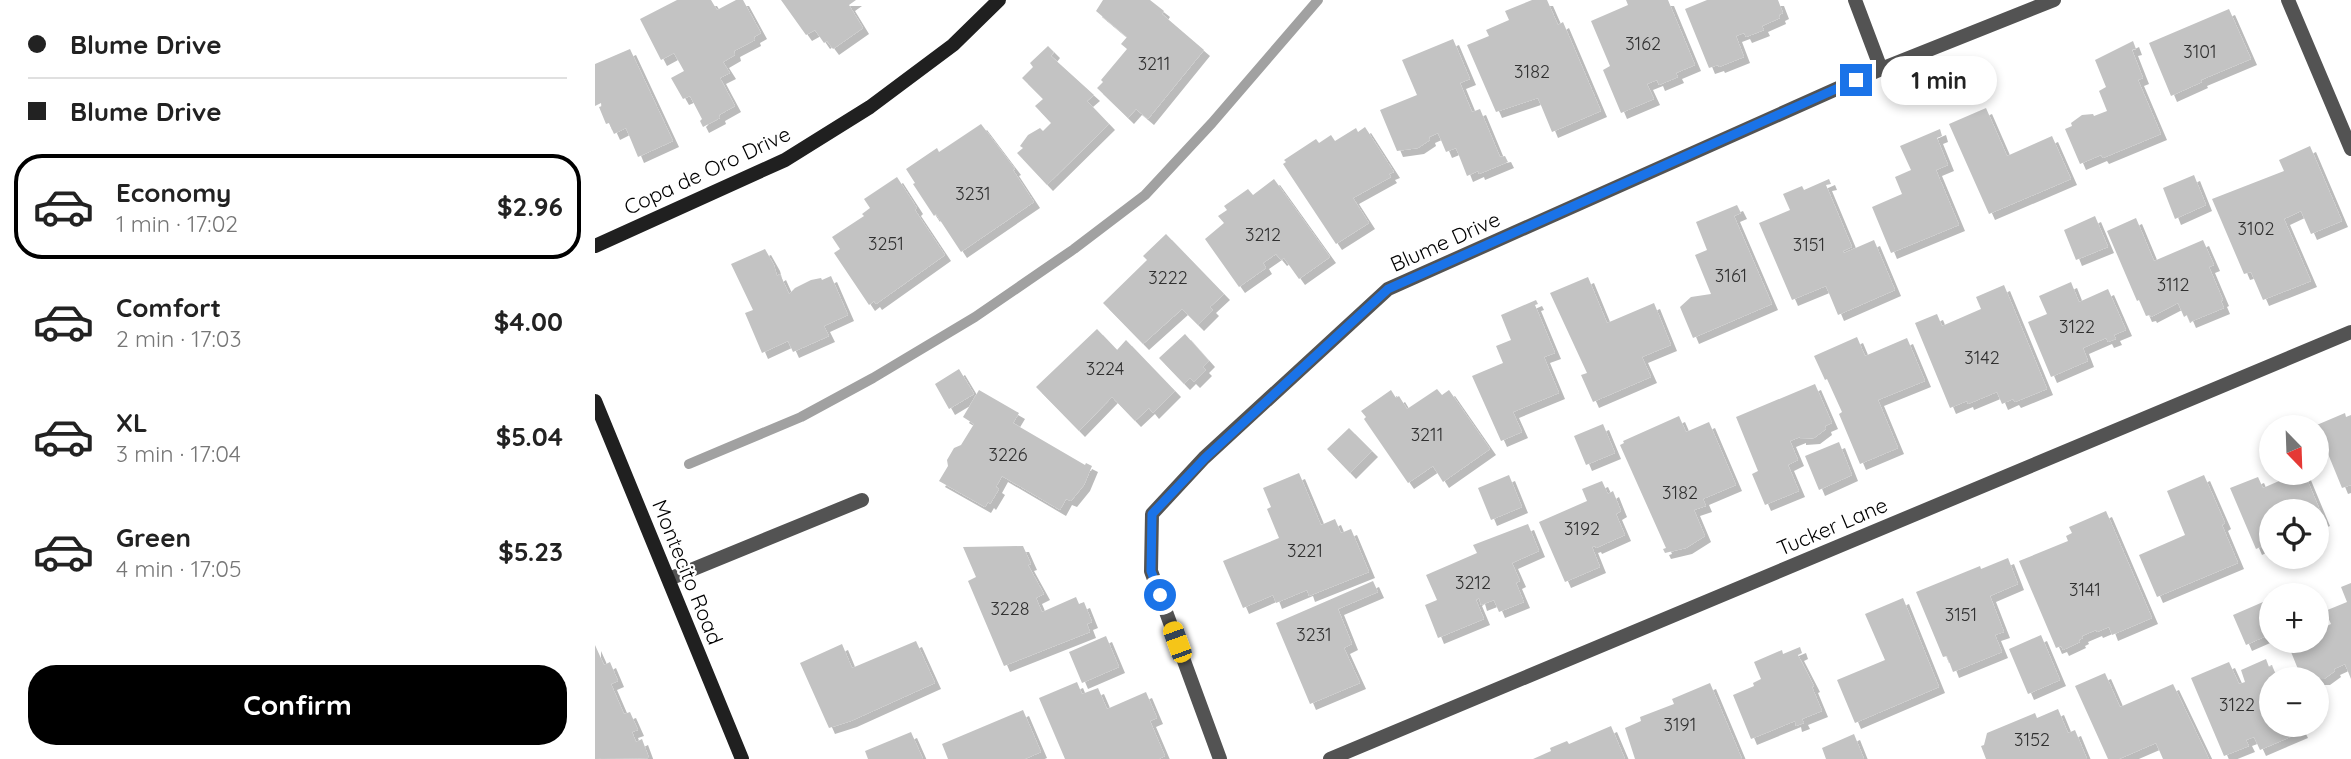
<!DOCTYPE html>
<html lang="en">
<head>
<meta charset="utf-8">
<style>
  :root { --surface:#fff; --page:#f6f6f6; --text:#222; --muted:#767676; --line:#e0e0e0; --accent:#000 }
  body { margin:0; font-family:Quicksand,sans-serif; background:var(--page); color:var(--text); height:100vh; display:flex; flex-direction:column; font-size:26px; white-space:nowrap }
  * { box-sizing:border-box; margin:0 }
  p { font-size:23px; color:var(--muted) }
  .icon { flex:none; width:38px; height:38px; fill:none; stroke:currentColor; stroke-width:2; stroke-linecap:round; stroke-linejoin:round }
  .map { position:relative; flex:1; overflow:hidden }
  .sheet { display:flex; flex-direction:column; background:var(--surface); width:595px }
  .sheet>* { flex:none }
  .top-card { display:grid; align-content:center; height:154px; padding:0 28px; background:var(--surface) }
  .needle { width:46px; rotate:157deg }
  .controls { position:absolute; left:1664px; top:415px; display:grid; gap:14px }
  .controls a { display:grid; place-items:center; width:70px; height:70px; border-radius:50%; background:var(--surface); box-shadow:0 4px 10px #0003; font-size:35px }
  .end { position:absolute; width:32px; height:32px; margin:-16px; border:9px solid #1a73e8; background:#fff; box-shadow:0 0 0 4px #fff }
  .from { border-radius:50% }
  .bubble { position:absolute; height:49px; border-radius:24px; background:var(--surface); box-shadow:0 4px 10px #0003; font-size:23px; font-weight:700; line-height:49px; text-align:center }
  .car { position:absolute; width:21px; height:42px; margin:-21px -10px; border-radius:9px; box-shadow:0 0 5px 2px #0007; background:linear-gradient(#f5c518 24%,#345 0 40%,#f5c518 0 76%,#345 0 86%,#f5c518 0) }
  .top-card b { display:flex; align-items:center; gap:24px; height:66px; font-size:26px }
  .top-card b+b { border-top:2px solid var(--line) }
  .top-card i { width:18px; height:18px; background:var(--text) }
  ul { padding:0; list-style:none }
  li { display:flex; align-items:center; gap:21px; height:105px; margin:0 14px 10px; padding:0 14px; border:4px solid transparent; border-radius:28px }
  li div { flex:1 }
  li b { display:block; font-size:26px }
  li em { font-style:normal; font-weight:700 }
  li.active { border-color:var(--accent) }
  li>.icon { width:63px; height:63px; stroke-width:1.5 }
  .action { display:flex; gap:14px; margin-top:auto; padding:14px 28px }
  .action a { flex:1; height:80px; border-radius:28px; background:var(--accent); color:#fff; font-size:28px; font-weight:700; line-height:80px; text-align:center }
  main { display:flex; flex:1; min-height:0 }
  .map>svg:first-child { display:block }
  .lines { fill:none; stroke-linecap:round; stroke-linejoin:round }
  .stream { stroke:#a1a1a1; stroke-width:10 }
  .building { fill:#c3c3c3; filter:url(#shadow) }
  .lane { stroke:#535353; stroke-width:14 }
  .street { stroke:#535353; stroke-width:14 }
  .secondary { stroke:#202020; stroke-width:14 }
  .route { stroke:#1a73e8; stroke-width:9 }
  .labels { text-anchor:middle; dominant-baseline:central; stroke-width:5; stroke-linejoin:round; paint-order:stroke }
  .number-label { font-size:18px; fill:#313131 }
  .street-label { font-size:21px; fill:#000; stroke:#fff }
</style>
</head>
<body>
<main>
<section class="sheet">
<div class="top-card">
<b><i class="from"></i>Blume Drive</b>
<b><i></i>Blume Drive</b>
</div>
<ul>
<li class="active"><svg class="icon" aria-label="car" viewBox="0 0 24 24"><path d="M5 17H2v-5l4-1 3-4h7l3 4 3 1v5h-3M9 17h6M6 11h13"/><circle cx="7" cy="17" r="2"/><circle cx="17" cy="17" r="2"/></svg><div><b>Economy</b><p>1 min · 17:02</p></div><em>$2.96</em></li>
<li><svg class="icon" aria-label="car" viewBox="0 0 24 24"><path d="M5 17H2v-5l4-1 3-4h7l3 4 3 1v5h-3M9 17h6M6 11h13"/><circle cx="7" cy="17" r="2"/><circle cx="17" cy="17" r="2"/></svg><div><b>Comfort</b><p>2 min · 17:03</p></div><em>$4.00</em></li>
<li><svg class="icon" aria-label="car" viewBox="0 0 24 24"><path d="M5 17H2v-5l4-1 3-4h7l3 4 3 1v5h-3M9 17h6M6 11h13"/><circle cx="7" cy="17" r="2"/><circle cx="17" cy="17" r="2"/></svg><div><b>XL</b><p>3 min · 17:04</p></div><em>$5.04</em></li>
<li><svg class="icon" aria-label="car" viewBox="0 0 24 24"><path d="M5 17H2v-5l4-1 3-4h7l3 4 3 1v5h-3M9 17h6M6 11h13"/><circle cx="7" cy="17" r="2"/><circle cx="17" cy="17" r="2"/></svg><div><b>Green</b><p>4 min · 17:05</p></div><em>$5.23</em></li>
</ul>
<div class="action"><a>Confirm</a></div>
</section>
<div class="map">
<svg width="1756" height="759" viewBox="0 0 1756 759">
  <defs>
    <filter id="shadow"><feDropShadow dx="6" dy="6" stdDeviation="0" flood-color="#0004"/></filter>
  </defs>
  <rect width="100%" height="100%" fill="#fff"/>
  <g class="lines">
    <path class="stream" d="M94,464L206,417L278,378L380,317L479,249L550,195L617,123L723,0"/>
  </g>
  <path class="building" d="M82,0H116L122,10L141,0H148L166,33L159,37L160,40L139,51L140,55L128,62L135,73L125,78L140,106L124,115L125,118L108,127L105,121L107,119L95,96L88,99L76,78L89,71L79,53L66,60L45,19Z
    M186,0H261L254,5L268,28L238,49L232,41L229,43L220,30L211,35Z
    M508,0H555L569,11L567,14L609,50L553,119L541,109L533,118L502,88L508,82L506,80L532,49L526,44L532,37L501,11Z
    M937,0H952L963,25L968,22L1006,111L957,132L943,98L901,112L872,45L894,36L891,30L914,20L910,11Z
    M1031,0H1073L1100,65L1081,73L1083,77L1064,85L1062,80L1052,84L1059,99L1026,113L1008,70L1015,66L996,21L1033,5Z
    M1112,0H1183L1188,13L1184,15L1185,18L1167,26L1169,30L1151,37L1149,33L1141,36L1149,57L1124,67L1123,65L1114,68L1090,9Z
    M1634,9L1656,59L1606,80L1607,82L1576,96L1554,43Z
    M858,39L875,79L865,83L877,112L885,109L905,157L910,156L913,162L884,174L883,171L872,176L861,148L851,152L843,133L834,137L835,140L823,148L802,151L785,110L822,95L807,60Z
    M1538,41L1541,49L1537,50L1548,78L1543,80L1566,134L1508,158L1506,155L1485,164L1470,129L1477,126L1476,123L1487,115L1498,114L1499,116L1512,111L1504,91L1511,87L1500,60Z
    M453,46L459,52L456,56L499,95L492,101L514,124L452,185L422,153L428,148L425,146L433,135L445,128L448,131L456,123L440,106L448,99L427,78L438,67L435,63Z
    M35,49L78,141L43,157L31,128L19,134L14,123L11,124L4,107L7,106L6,103L0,106V64Z
    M1391,108L1412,156L1457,136L1476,179L1394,214L1354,124Z
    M386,124L420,169L418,170L439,202L366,252L341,214L339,216L318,184L320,183L311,169L342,148L344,152Z
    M770,127L799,172L794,174L796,177L758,198L774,223L741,244L688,164L691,162L689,160L721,139L724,143L736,135L740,141L761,128L763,132Z
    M1345,129L1347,136L1342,138L1353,165L1341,170L1364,225L1296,253L1277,207L1307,194L1300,177L1316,170L1305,146Z
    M1715,146L1747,221L1716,234L1706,211L1689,219L1716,281L1668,300L1656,272L1649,274L1617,199L1689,171L1684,160Z
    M1599,175L1611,205L1580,219L1568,188Z
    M302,177L322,208L320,210L350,255L281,304L279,301L274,305L239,253L245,249L237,237L269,216L267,214L275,208L269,199Z
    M679,179L735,257L704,279L689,258L686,260L681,254L668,263L671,268L644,287L610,239L629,223L623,216L632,210L629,206L653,189L658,195Z
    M1234,179L1236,184L1231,185L1257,247L1248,251L1249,253L1279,240L1300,290L1243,315L1231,286L1197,300L1164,223L1195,210L1188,194L1207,186L1209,190Z
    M1142,205L1146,213L1139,216L1177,304L1098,338L1085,307L1096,297L1116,294L1100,255L1112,250L1101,222Z
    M1500,216L1513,247L1481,260L1469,230Z
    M1541,218L1559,261L1608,240L1619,265L1614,267L1628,300L1626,301L1629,308L1595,322L1592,315L1589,317L1583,303L1556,317L1555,315L1551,316L1544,300L1542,301L1512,231Z
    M571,234L629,294L615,307L618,310L603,325L587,309L548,344L508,303L552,260L548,256Z
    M170,249L179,265L182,276L185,274L194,294L200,288L216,280L226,278L227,280L236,276L253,315L229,326L234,336L198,352L193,341L167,353L150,313L158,310L136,264Z
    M993,277L1012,323L1059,303L1076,345L1047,357L1056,377L998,402L986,375L992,373L955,293Z
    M1476,282L1484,302L1513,289L1531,330L1519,335L1521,339L1513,342L1511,338L1488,348L1493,361L1456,377L1433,322L1452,314L1444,296Z
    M1409,285L1452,389L1420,402L1418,399L1407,404L1402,392L1373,404L1372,401L1355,408L1320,323L1342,314L1347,326L1386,309L1381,297Z
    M941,300L943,304L940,305L960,353L949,357L964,393L918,412L927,432L906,441L877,376L908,363L901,346L916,340L906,315Z
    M502,329L522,350L531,340L580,391L558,413L554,408L540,421L517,397L484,431L441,387Z
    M590,334L614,361L608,367L611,370L599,382L595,378L589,384L564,358Z
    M1262,337L1270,356L1312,338L1330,381L1283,400L1303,448L1265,464L1244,414L1247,412L1232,379L1230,380L1219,356Z
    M364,369L379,394L354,409L340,384Z
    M1220,384L1237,423L1230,426L1231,429L1219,438L1205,439V437L1195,441L1203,460L1193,465L1204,491L1170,505L1157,474L1163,471L1141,417Z
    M842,389L847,395L854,390L895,449L848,482L838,466L813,483L769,419L771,417L766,411L796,390L801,398L804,396L812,409Z
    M384,390L424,413L418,423L490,465L491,463L497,466L489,485L476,501L471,499L465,510L407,476L401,487L404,489L395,504L393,502L390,507L344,481L353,466L352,460L359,448L366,445L379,424L368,417Z
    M1750,413L1751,417L1756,415V485L1747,488L1722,427H1717Z
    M1084,416L1091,432L1114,422L1141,485L1108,499L1111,506L1099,510L1110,536L1091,548L1070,553L1068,549L1071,548L1025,445L1029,443L1028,441Z
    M1008,424L1020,453L991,465L979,436Z
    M754,428L777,451L755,473L732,449Z
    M1676,438V462L1668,442Z
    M1244,442L1257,475L1224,490L1210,456Z
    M1681,472H1709L1729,520L1722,523V511H1676V542L1661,549L1635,488L1663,477L1668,488L1684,481Z
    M704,473L726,525L740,519L746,533L756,529L774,572L714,596L712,590L681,603L678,595L648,608L628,561L684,538L672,509L676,507L668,488Z
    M914,475L927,507L896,520L883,488Z
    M1609,475L1630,523L1627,525L1643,563L1562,597L1544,555L1590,535L1572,491Z
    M1007,481L1013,494L1018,491L1026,511L1021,514L1030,535L1001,548L1000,546L997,547L1005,567L970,582L944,522L992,501L987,489Z
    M1511,511L1557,618L1517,635L1514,627L1502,632L1501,630L1487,636L1488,638L1484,640L1485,642L1468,650L1466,646L1461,648L1424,561L1473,541L1471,536L1477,533L1474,527Z
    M933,524L944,551L917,563L925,581L921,583L929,602L904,612L899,600L886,605L884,598L881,600L889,619L843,638L830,605L842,600L831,575L882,553L878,545Z
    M428,546L436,564L433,565L449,594L441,598L447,612L481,597L484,604L489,602L497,622L492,624L495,632L409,666L373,581L381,577L368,547Z
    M1413,558L1423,584L1395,596L1409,632L1400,635L1407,652L1358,672L1352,656L1348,657L1321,592L1385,566L1386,569Z
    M778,581L783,592L743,609L757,644L749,648L765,683L715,704L681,623Z
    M1756,583V679L1750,664L1739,669L1740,671L1729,679H1707L1692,642L1722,640V630L1736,624L1730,611L1752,602L1746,587Z
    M1308,598L1344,687L1260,723L1242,680L1290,660L1270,614Z
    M1668,602L1676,621V634L1651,645L1638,615Z
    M1446,635L1465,680L1433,694L1414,649Z
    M511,636L524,667L487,683L474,652Z
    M321,641L340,683L256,721L234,728L205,663L247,644L257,668Z
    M0,645L9,665L15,662L23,681L16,684L29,714L35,712L43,730L37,732L41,742L47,739L54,758L0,759Z
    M1205,647L1207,653L1203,655L1219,686L1217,687L1227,711L1207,719L1209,723L1201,726L1200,721L1156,739L1138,695L1159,686L1158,683L1166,679L1159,662L1187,650L1188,654Z
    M1671,659L1674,667L1677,666L1683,679H1676V724H1699L1700,727L1704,726L1707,732L1665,750L1659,737L1651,740L1654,746L1629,756L1596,678L1634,662L1644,684L1650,682L1646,670Z
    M1510,673L1525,707L1578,684L1614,759H1568L1561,743L1524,759H1513L1480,686Z
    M482,682L487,694L503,688L512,709L551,692L562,718L555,721L570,756L564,759H470L444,698Z
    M1115,683L1147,759H1040L1030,728L1046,721L1045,717L1079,704L1077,699Z
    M1463,709L1473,733L1480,730L1492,759H1391L1386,746L1389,745L1392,733L1440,713L1442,718Z
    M428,710L446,752L430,759H353L347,744Z
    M1016,726L1030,759H938L956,751L955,748L972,741L974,744Z
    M316,732L328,759H273L270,751Z
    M1259,734L1269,759H1231L1227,748Z"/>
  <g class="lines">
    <path class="lane" d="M74,579L267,500"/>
    <path class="street" d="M1260,0L1286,69
      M1693,0L1756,149
      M625,759L556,571L557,514L609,458L793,289L1286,69L1459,0
      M735,759L1756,332"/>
    <path class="secondary" d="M0,246L190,160L275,107L358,45L404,0
      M0,401L147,759"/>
  </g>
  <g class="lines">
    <path class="route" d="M565,595L556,571L557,514L610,458L793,289L1261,80"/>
  </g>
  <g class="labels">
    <g class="number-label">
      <text x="1048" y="43">3162</text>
      <text x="1605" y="51">3101</text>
      <text x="559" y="63">3211</text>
      <text x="937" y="71">3182</text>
      <text x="378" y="193">3231</text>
      <text x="1661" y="228">3102</text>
      <text x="668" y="234">3212</text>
      <text x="291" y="243">3251</text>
      <text x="1214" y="244">3151</text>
      <text x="1136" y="275">3161</text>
      <text x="573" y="277">3222</text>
      <text x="1578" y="284">3112</text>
      <text x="1482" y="326">3122</text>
      <text x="1387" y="357">3142</text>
      <text x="510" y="368">3224</text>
      <text x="832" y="434">3211</text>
      <text x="413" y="454">3226</text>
      <text x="1085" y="492">3182</text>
      <text x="987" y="528">3192</text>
      <text x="710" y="550">3221</text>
      <text x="878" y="582">3212</text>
      <text x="1490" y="589">3141</text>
      <text x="415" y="608">3228</text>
      <text x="1366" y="614">3151</text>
      <text x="719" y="634">3231</text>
      <text x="1642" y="704">3122</text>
      <text x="1085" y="724">3191</text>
      <text x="1437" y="739">3152</text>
    </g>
    <g class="street-label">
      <text transform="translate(112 170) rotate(-25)">Copa de Oro Drive</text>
      <text transform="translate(850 241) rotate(-24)">Blume Drive</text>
      <text transform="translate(1237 526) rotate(-23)">Tucker Lane</text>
      <text transform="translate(93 572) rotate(68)">Montecito Road</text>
    </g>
  </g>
</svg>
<div class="controls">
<a><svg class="needle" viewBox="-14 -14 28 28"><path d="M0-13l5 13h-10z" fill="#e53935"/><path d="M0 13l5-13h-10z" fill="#767676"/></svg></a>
<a><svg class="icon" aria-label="locate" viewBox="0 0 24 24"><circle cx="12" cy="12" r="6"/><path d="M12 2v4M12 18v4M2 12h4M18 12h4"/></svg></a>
<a>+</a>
<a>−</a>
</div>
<i class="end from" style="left:565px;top:595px"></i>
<i class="end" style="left:1261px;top:80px"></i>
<div class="bubble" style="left:1286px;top:56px;width:116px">1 min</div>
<i class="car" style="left:582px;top:642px;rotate:340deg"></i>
</div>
</main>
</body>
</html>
